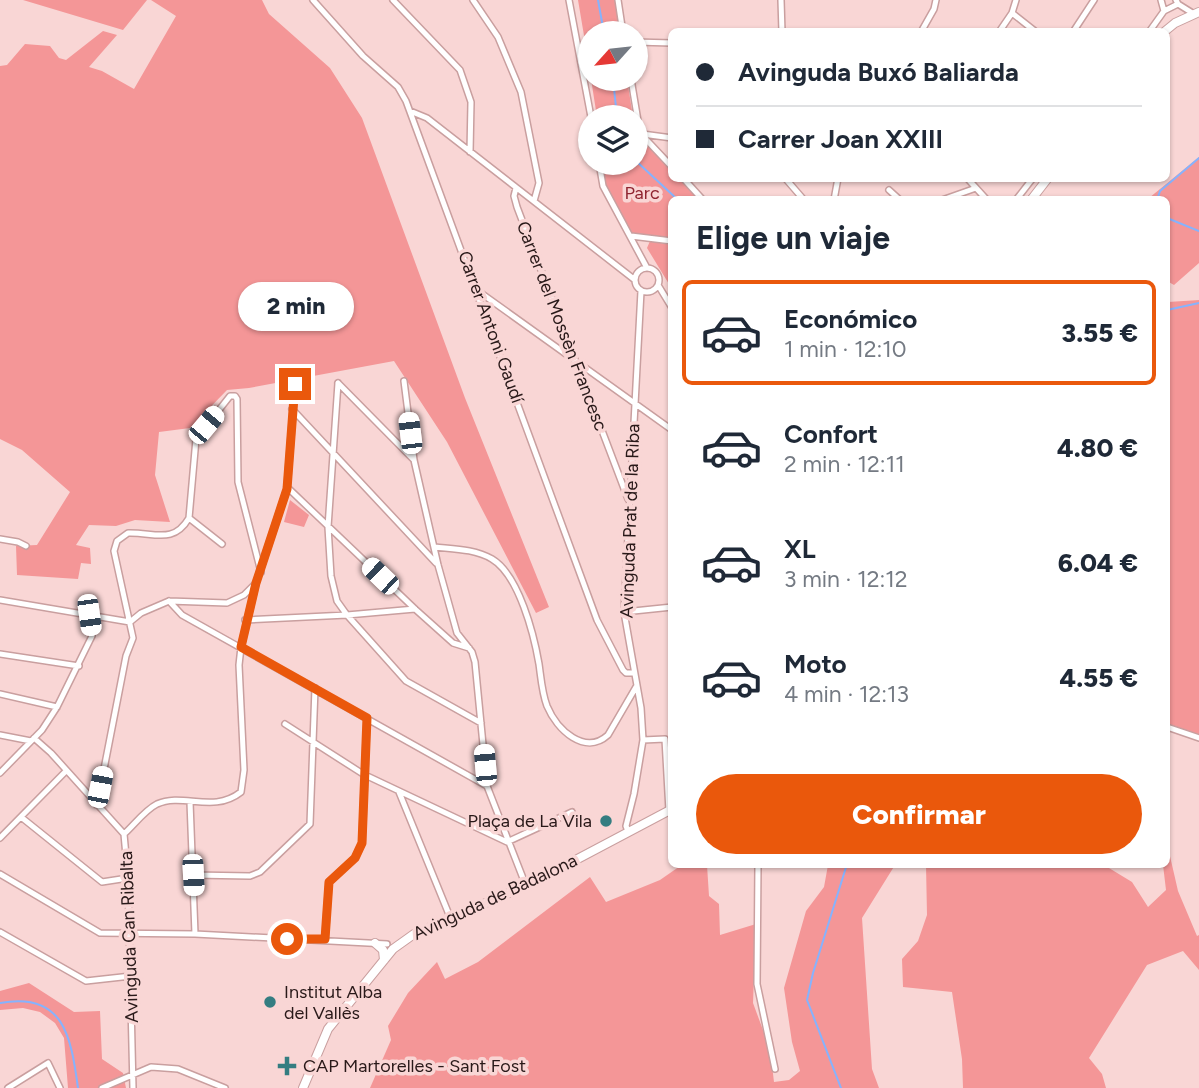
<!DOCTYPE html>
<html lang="es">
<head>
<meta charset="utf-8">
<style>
  :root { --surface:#fff; --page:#f2f2f3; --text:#1f2937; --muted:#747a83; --line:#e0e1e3; --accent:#ea580c }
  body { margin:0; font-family:Figtree,sans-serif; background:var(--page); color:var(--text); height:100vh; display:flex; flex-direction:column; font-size:26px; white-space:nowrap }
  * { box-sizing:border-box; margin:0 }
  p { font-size:23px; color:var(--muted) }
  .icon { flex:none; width:38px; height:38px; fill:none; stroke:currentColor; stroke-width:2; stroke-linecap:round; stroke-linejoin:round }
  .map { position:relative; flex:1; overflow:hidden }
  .drawer { position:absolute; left:668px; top:196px; width:502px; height:672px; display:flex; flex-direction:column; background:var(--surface); border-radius:10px; box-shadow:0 2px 5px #0004 }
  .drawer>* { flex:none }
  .banner { position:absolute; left:668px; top:28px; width:502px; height:154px; border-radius:10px; box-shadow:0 2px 5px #0004; display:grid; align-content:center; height:154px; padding:0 28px; background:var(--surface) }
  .needle { width:46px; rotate:243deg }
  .controls { position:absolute; left:578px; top:21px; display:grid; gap:14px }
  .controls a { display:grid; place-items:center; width:70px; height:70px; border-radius:50%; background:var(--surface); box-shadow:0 2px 5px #0004; font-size:35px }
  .end { position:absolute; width:32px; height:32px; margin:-16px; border:9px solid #ea580c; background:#fff; box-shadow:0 0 0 4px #fff }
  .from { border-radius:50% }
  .bubble { position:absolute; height:49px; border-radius:24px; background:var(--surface); box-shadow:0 2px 5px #0004; font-size:23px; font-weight:800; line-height:49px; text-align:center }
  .car { position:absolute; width:21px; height:42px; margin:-21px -10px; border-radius:9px; box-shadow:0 0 5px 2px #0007; background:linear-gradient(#fff 24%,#345 0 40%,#fff 0 76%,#345 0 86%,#fff 0) }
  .banner b { display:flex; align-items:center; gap:24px; height:66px; font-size:26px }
  .banner b+b { border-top:2px solid var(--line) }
  .banner i { width:18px; height:18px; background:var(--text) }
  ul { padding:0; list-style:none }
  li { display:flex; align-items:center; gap:21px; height:105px; margin:0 14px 10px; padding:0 14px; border:4px solid transparent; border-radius:10px }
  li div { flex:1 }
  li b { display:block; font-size:26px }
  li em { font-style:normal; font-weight:800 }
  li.current { border-color:var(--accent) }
  li>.icon { width:63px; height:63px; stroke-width:1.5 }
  h2 { padding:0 28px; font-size:32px; line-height:84px }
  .action { display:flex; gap:14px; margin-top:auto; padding:14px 28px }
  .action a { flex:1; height:80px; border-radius:42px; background:var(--accent); color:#fff; font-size:28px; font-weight:800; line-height:80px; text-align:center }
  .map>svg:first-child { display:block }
  .green { fill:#f49697 }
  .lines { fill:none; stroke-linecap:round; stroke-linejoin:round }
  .stream { stroke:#85b3fe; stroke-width:2 }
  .street-casing { stroke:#c99f9f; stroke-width:8 }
  .secondary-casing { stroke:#c99f9f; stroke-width:10 }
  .street { stroke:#fff; stroke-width:5 }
  .secondary { stroke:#fff; stroke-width:8 }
  .route { stroke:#ea580c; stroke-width:9 }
  .poi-dot { fill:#347d81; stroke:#f9d6d5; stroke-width:2.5 }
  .labels { text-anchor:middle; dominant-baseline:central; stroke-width:7; stroke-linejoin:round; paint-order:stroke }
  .park-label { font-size:18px; fill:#902430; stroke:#f9d6d5 }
  .street-label { font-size:18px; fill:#291919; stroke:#f9d6d5 }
  .poi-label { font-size:18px; fill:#291919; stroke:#f9d6d5; text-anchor:start }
</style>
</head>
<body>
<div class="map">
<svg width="1199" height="1088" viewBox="0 0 1199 1088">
  <rect width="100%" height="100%" fill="#f9d6d5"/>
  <path class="green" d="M23,0H147L123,30Z
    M151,0H262L269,14L330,68L362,118L465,398L549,607L536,613L447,442L394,361L249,388L227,390L190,428L159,432L155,475L170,522L135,520L116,526L89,525L76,545L90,548L91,564L81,563L78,579L17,575L16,546L37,545L70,492L22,450L0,439V66L7,65L25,44L50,46L59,58L66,60L103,31L117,35L89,67L102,71L134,89L176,16Z
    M578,0H615L620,33H590V71Z
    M591,79H627L633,117H597Z
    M635,133H640L672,167V178L683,179L703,199L672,200V241L631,236L603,186L599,163H635Z
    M1199,157V263L1174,285L1167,281V200L1149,198Z
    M650,241L672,245V289L647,248Z
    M1167,300L1168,302L1199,300V740L1167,729Z
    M290,500L309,515L304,527L284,522Z
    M1167,843L1178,891L1197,936L1199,935V970L1183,951L1147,965L1089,1058L1102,1074L1106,1088H963L962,1059L952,992L903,987L902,959L918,941L927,915L926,865H1104L1132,882L1148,907L1166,890L1163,865L1167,864Z
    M683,864L707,865L709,896L719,904L720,935L756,924L753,1003L770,1049L774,1082L789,1080L800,1071L792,1042L784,988L806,911L824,887L828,865H895L862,918L872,1069L879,1088H370L391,1040L388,1026L408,993L437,962L445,979L478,962L590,877L606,902L660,880Z
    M29,983L74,1012L100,1011L102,1059L123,1073L126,1088H68L64,1038L55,1023L40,1012L23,1008L0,1010V991Z"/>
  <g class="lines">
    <path class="stream" d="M598,0L604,33
      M613,79L617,117
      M635,160L678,200
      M1157,200L1160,191L1199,158
      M1167,218L1199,231
      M1167,310L1199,303
      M0,1003C64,991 71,1037 78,1088
      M841,1088L807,1000L813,973L847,864"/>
    <g class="street-casing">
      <path id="street" d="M313,0L363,56L398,87L406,101L597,620L623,670L626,673H633
        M393,0L460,70L471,102L470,152
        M473,0L498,37L521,92L539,183L534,201
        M569,0L591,117
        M618,0L623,33
        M781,0L782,32
        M1161,0L1164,11
        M1176,0L1178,4L1194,14
        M1012,13L1036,32
        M921,32L934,9L936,0
        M999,32L1012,13L1016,0
        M1073,32L1094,0
        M1149,32L1164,11L1178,4
        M635,42L672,43
        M631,79L640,133L672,167
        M410,111L427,118L635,280
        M635,133L672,138
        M599,163L603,186L647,268
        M683,178L703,200
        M785,178L804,200
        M967,178L987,200
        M516,188L514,196L517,207L628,499
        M889,190L900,200
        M834,200L838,178
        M942,200L976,188
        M1016,200L1033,178
        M631,236L672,241
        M635 280a12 12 0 1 1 24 0a12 12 0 1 1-24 0Z
        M658,285L672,308
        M478,291L672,430
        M404,381L414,460L438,565L457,633L472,652L475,662L487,786L526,886
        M338,383L328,527L331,576L337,601L347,615L406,681L481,723
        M338,383L414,460
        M292,409L436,563
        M287,487L415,609L453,643L469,648
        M189,518L222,544
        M0,539L18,542L26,546
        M435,547C454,549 475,549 492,559C519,575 534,635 539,664C541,678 542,693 547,706C557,730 585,756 608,735L636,687
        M0,600L130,622
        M169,601L182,615L487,786
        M624,612L672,607
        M245,620L347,615L415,609
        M130,622L141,613L169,601L227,603L244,595L255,584
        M0,654L79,666
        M0,694L57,707
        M285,724L363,774L507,842L572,812
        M1167,727L1199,738
        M0,735L31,741
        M34,738L51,753L124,834L128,878L133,1088
        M643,740L665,739L669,811
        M0,773L42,730L57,707L92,636L89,615
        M399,792L450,917
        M190,802L195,934
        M97,805L126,656L133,638L114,551L117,541L128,533C154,532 173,545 189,518L196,439L230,396H235L237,399L238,482L261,572
        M21,817L102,882L128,878
        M628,831L626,826L634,794L643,740L641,708L624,612L641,291
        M124,834C134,825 145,810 157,804C183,792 213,814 241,792L244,770L239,665L241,647L256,583L287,489L295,384
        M0,838L66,771
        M758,864L757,984L775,1069
        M0,874L100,933L195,934L387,944
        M193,875L250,876L260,872L310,824L315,688
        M0,932L86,981L131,976
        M325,939L329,882L355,858L362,843L367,718
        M8,1088L48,1063L60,1088
        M102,1088L151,1067L178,1069L225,1088"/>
    </g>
    <g class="secondary-casing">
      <path id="secondary" d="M1164,32L1175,23L1199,12
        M1031,200L1048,178
        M375,943L383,950L384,960
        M303,1088L328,1029L393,949L414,934L534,882L672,809"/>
    </g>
    <use href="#street" class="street"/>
    <use href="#secondary" class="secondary"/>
  </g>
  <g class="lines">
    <path class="route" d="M287,939H325L329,882L355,858L362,843L367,718L241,647L256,583L287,489L295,384"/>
  </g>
  <g class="poi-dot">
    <circle cx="606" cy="821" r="7"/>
    <circle cx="270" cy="1002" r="7"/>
    <path d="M283.5 1055.5h7v7h7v7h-7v7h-7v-7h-7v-7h7z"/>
  </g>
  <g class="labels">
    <g class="park-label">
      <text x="642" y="193">Parc</text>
    </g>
    <g class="street-label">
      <text transform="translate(562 326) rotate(69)">Carrer del Mossèn Francesc</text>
      <text transform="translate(491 327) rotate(70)">Carrer Antoni Gaudí</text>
      <text transform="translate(630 521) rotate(-88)">Avinguda Prat de la Riba</text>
      <text transform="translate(495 897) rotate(-25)">Avinguda de Badalona</text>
      <text transform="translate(129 937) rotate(-92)">Avinguda Can Ribalta</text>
    </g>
    <g class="poi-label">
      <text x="592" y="821" text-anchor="end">Plaça de La Vila</text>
      <text x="284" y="992">Institut Alba<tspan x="284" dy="21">del Vallès</tspan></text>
      <text x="303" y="1066">CAP Martorelles - Sant Fost</text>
    </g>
  </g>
</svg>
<div class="controls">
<a><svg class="needle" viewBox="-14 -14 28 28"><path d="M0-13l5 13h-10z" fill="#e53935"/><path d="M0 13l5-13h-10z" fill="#747a83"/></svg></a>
<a><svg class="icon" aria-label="layers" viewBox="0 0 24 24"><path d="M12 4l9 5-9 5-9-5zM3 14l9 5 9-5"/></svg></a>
</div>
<i class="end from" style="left:287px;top:939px"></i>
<i class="end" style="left:295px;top:384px"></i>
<div class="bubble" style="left:238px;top:282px;width:116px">2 min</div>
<i class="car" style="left:206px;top:425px;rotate:40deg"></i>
<i class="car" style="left:410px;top:433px;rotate:353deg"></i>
<i class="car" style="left:380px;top:576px;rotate:314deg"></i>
<i class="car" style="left:89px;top:615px;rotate:172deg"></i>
<i class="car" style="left:485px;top:765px;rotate:355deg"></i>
<i class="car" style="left:100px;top:787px;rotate:11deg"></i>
<i class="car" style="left:193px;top:875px;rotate:177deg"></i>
<div class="banner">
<b><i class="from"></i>Avinguda Buxó Baliarda</b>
<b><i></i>Carrer Joan XXIII</b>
</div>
<section class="drawer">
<h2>Elige un viaje</h2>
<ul>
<li class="current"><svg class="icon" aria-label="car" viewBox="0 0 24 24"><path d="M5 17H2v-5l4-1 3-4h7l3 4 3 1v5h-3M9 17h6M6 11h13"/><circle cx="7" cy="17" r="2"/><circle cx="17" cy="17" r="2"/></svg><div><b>Económico</b><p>1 min · 12:10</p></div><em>3.55 €</em></li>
<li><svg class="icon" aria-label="car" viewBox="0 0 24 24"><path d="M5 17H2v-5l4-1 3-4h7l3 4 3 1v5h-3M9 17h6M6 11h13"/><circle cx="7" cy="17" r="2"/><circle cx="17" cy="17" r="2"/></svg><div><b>Confort</b><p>2 min · 12:11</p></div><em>4.80 €</em></li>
<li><svg class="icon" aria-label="car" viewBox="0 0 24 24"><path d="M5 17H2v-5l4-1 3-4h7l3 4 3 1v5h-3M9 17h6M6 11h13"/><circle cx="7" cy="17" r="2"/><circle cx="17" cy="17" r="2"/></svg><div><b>XL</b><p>3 min · 12:12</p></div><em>6.04 €</em></li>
<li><svg class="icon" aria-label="car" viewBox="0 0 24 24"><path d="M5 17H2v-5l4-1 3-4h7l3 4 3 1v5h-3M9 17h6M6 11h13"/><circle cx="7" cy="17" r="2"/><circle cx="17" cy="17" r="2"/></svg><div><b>Moto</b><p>4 min · 12:13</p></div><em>4.55 €</em></li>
</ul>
<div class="action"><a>Confirmar</a></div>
</section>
</div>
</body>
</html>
